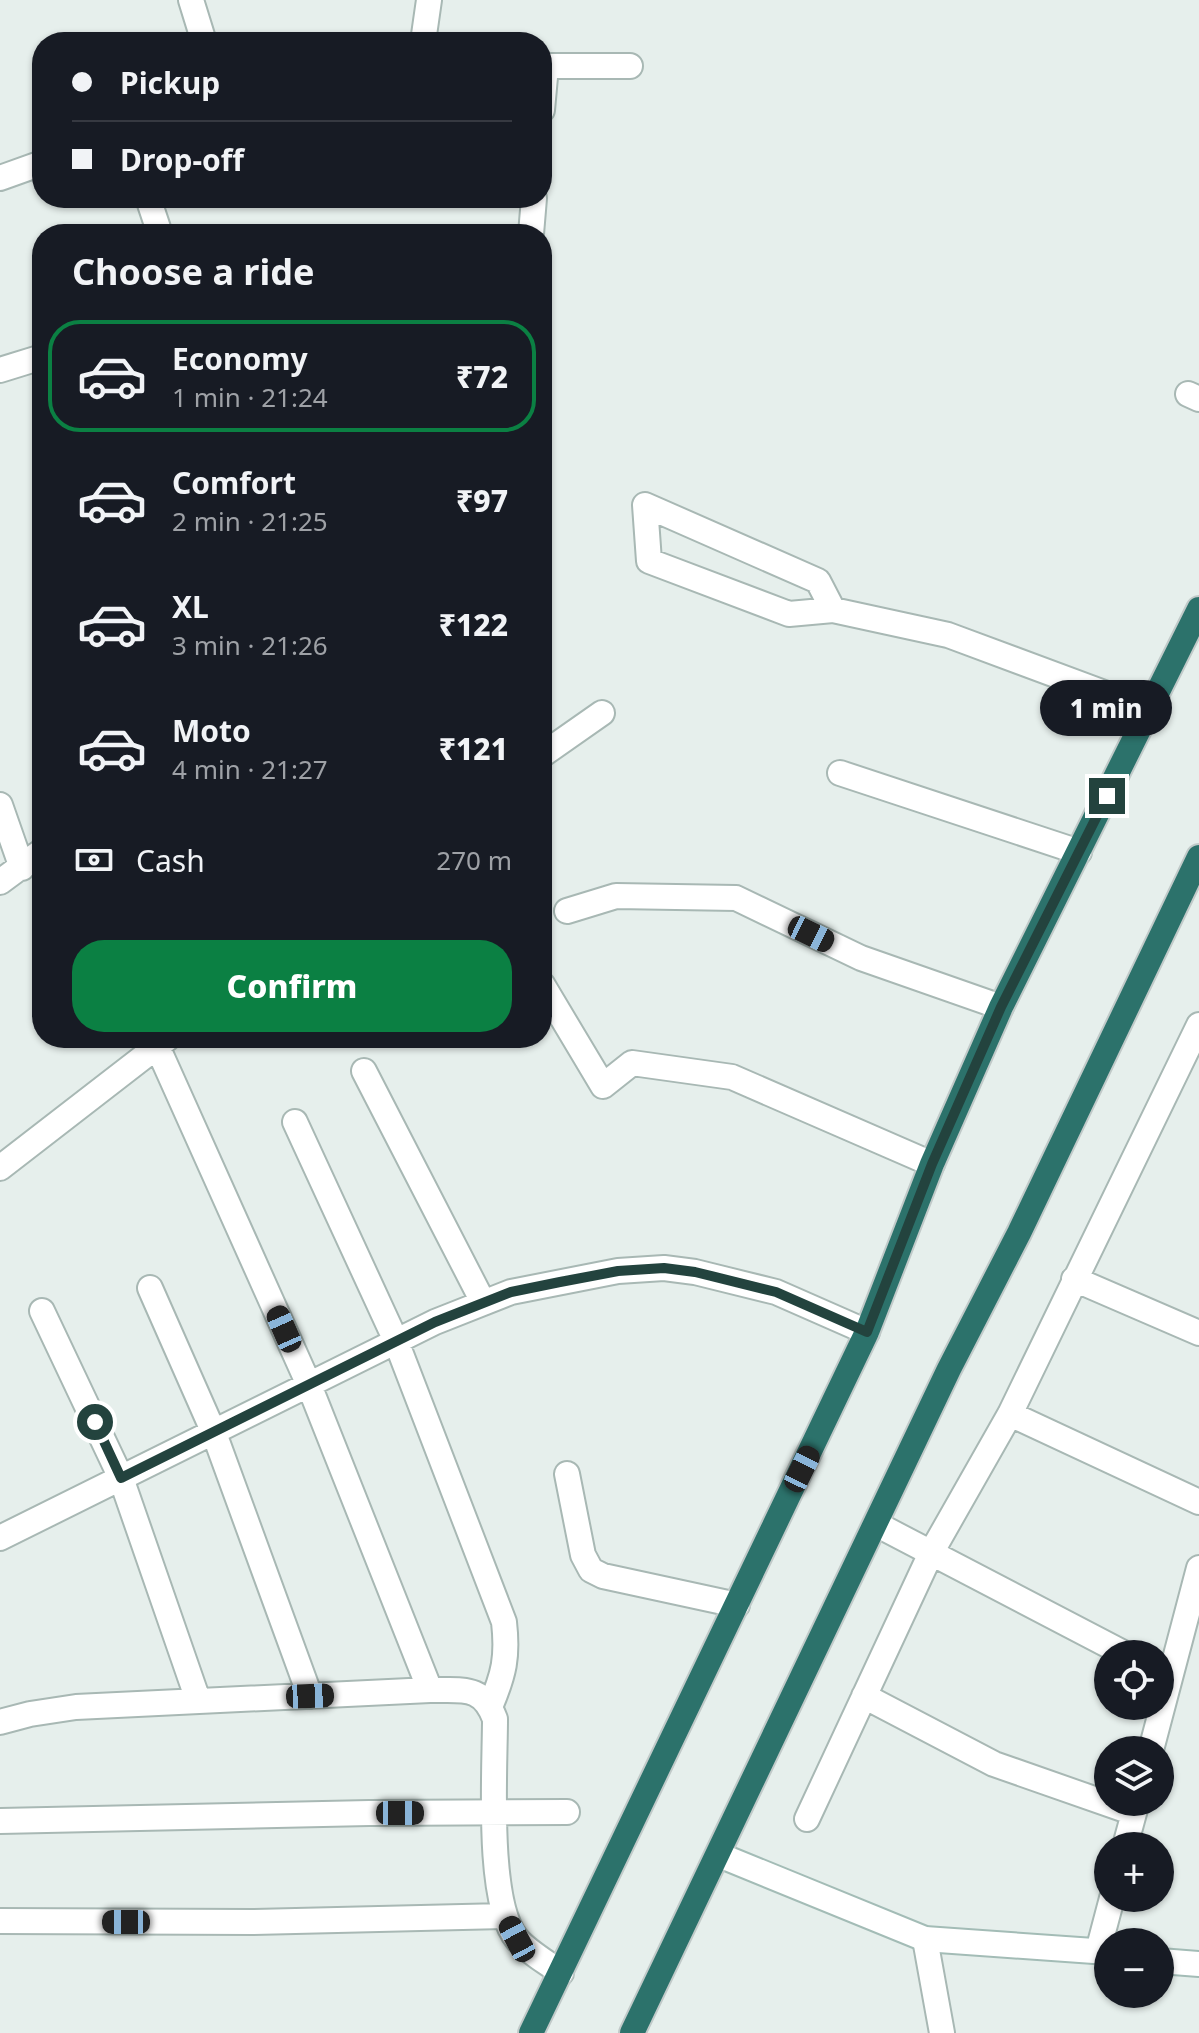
<!DOCTYPE html>
<html lang="en">
<head>
<meta charset="utf-8">
<style>
  :root { --surface:#171b24; --page:#242831; --text:#f1f3f6; --muted:#9ea1a6; --line:#363941; --accent:#0b8043 }
  body { margin:0; font-family:"Noto Sans",sans-serif; background:var(--page); color:var(--text); height:100vh; display:flex; flex-direction:column; font-size:30px; white-space:nowrap }
  * { box-sizing:border-box; margin:0 }
  p { font-size:26px; color:var(--muted) }
  .icon { flex:none; width:44px; height:44px; fill:none; stroke:currentColor; stroke-width:2; stroke-linecap:round; stroke-linejoin:round }
  .map { position:relative; flex:1; overflow:hidden }
  .side { position:absolute; left:32px; top:224px; width:520px; height:824px; display:flex; flex-direction:column; background:var(--surface); border-radius:32px; box-shadow:0 2px 6px #0004 }
  .side>* { flex:none }
  .guide { position:absolute; left:32px; top:32px; width:520px; height:176px; border-radius:32px; box-shadow:0 2px 6px #0004; display:grid; align-content:center; height:176px; padding:0 40px; background:var(--surface) }
  .controls { position:absolute; left:1094px; top:1640px; display:grid; gap:16px }
  .controls a { display:grid; place-items:center; width:80px; height:80px; border-radius:50%; background:var(--surface); box-shadow:0 2px 6px #0004; font-size:40px }
  .end { position:absolute; width:36px; height:36px; margin:-18px; border:10px solid #23433e; background:#fff; box-shadow:0 0 0 4px #fff }
  .from { border-radius:50% }
  .bubble { position:absolute; height:56px; border-radius:28px; background:var(--surface); box-shadow:0 2px 6px #0004; font-size:26px; font-weight:800; line-height:56px; text-align:center }
  .car { position:absolute; width:24px; height:48px; margin:-24px -12px; border-radius:10px; box-shadow:0 0 6px 2px #0007; background:linear-gradient(#222 24%,#8ab4d8 0 40%,#222 0 76%,#8ab4d8 0 86%,#222 0) }
  .guide b { display:flex; align-items:center; gap:28px; height:76px; font-size:30px }
  .guide b+b { border-top:2px solid var(--line) }
  .guide i { width:20px; height:20px; background:var(--text) }
  ul { padding:0; list-style:none }
  li { display:flex; align-items:center; gap:24px; height:112px; margin:0 16px 12px; padding:0 24px; border:4px solid transparent; border-radius:32px }
  li div { flex:1 }
  li b { display:block; font-size:30px }
  li em { font-style:normal; font-weight:800 }
  li.selected { border-color:var(--accent) }
  li>.icon { width:72px; height:72px; stroke-width:1.5 }
  h2 { padding:0 40px; font-size:36px; line-height:96px }
  .pay { display:flex; align-items:center; gap:20px; height:88px; padding:0 40px; font-size:30px }
  .pay p { margin-inline-start:auto }
  .cta { display:flex; gap:16px; margin-top:auto; padding:16px 40px }
  .cta a { flex:1; height:92px; border-radius:32px; background:var(--accent); color:#fff; font-size:32px; font-weight:800; line-height:92px; text-align:center }
  .map>svg:first-child { display:block }
  .lines { fill:none; stroke-linecap:round; stroke-linejoin:round }
  .street-casing { stroke:#a8b8b4; stroke-width:28 }
  .secondary-casing { stroke:#a3bcb6; stroke-width:28 }
  .highway-casing { stroke:#c1cac9; stroke-width:28 }
  .street { stroke:#fff; stroke-width:24 }
  .secondary { stroke:#fff; stroke-width:24 }
  .highway { stroke:#2c726b; stroke-width:24 }
  .route { stroke:#23433e; stroke-width:10 }
</style>
</head>
<body>
<div class="map">
<svg width="1199" height="2033" viewBox="0 0 1199 2033">
  <rect width="100%" height="100%" fill="#e6efec"/>
  <g class="lines">
    <g class="street-casing">
      <path id="street" d="M191,0L204,42
        M423,42L429,0
        M542,66H546L542,110
        M546,66H630
        M0,178L42,163
        M148,198L160,234
        M531,234L534,198
        M0,370L42,357
        M1188,394L1199,399
        M833,610L818,581L645,505L649,561L789,614L833,610L948,635L1150,710
        M542,755L602,713
        M840,773L1079,852
        M0,805L22,868
        M0,882L42,851
        M567,911L616,896L736,898L861,958L1001,1007
        M542,984L603,1086L632,1063L732,1077L932,1164
        M157,1046L309,1385L430,1690
        M364,1071L483,1302
        M295,1122L396,1341L504,1622C508,1657 504,1674 490,1707
        M0,1168L168,1038
        M1074,1279L1199,1333
        M150,1288L214,1433L310,1696
        M42,1311L121,1478L198,1700
        M1010,1414L1199,1502
        M567,1474L583,1555L591,1570L603,1576L737,1605
        M876,1524L1125,1654
        M0,1538L435,1322L511,1292L618,1271L664,1268L695,1272L776,1292L867,1332
        M864,1696L994,1764L1134,1813
        M0,1722L30,1714L76,1707L430,1690C462,1691 482,1684 495,1719C495,1769 486,1903 517,1939C528,1952 548,1963 561,1973
        M1151,1750L1199,1568
        M807,1819L931,1553L1010,1414L1199,1025
        M0,1821L369,1813L567,1812
        M1125,1846L1137,1802
        M0,1921L252,1922L504,1916
        M925,1939L942,2033
        M1098,1951L1112,1898"/>
    </g>
    <g class="secondary-casing">
      <path id="secondary" d="M719,1855L925,1939L1108,1952
        M1160,1961L1199,1964"/>
    </g>
    <g class="highway-casing">
      <path id="highway" d="M531,2033L867,1332L932,1164L1001,1007L1199,609
        M632,2033L949,1369L1019,1233L1199,857"/>
    </g>
    <use href="#street" class="street"/>
    <use href="#secondary" class="secondary"/>
    <use href="#highway" class="highway"/>
  </g>
  <g class="lines">
    <path class="route" d="M95,1422L121,1478L435,1322L511,1292L560,1282L618,1271L664,1268L695,1272L776,1292L867,1332L932,1164L1001,1007L1107,796"/>
  </g>
</svg>
<div class="controls">
<a><svg class="icon" aria-label="locate" viewBox="0 0 24 24"><circle cx="12" cy="12" r="6"/><path d="M12 2v4M12 18v4M2 12h4M18 12h4"/></svg></a>
<a><svg class="icon" aria-label="layers" viewBox="0 0 24 24"><path d="M12 4l9 5-9 5-9-5zM3 14l9 5 9-5"/></svg></a>
<a>+</a>
<a>−</a>
</div>
<i class="end from" style="left:95px;top:1422px"></i>
<i class="end" style="left:1107px;top:796px"></i>
<div class="bubble" style="left:1040px;top:680px;width:132px">1 min</div>
<i class="car" style="left:811px;top:934px;rotate:116deg"></i>
<i class="car" style="left:284px;top:1329px;rotate:336deg"></i>
<i class="car" style="left:802px;top:1469px;rotate:26deg"></i>
<i class="car" style="left:310px;top:1696px;rotate:88deg"></i>
<i class="car" style="left:400px;top:1813px;rotate:90deg"></i>
<i class="car" style="left:126px;top:1922px;rotate:270deg"></i>
<i class="car" style="left:517px;top:1939px;rotate:332deg"></i>
<div class="guide">
<b><i class="from"></i>Pickup</b>
<b><i></i>Drop-off</b>
</div>
<section class="side">
<h2>Choose a ride</h2>
<ul>
<li class="selected"><svg class="icon" aria-label="car" viewBox="0 0 24 24"><path d="M5 17H2v-5l4-1 3-4h7l3 4 3 1v5h-3M9 17h6M6 11h13"/><circle cx="7" cy="17" r="2"/><circle cx="17" cy="17" r="2"/></svg><div><b>Economy</b><p>1 min · 21:24</p></div><em>₹72</em></li>
<li><svg class="icon" aria-label="car" viewBox="0 0 24 24"><path d="M5 17H2v-5l4-1 3-4h7l3 4 3 1v5h-3M9 17h6M6 11h13"/><circle cx="7" cy="17" r="2"/><circle cx="17" cy="17" r="2"/></svg><div><b>Comfort</b><p>2 min · 21:25</p></div><em>₹97</em></li>
<li><svg class="icon" aria-label="car" viewBox="0 0 24 24"><path d="M5 17H2v-5l4-1 3-4h7l3 4 3 1v5h-3M9 17h6M6 11h13"/><circle cx="7" cy="17" r="2"/><circle cx="17" cy="17" r="2"/></svg><div><b>XL</b><p>3 min · 21:26</p></div><em>₹122</em></li>
<li><svg class="icon" aria-label="car" viewBox="0 0 24 24"><path d="M5 17H2v-5l4-1 3-4h7l3 4 3 1v5h-3M9 17h6M6 11h13"/><circle cx="7" cy="17" r="2"/><circle cx="17" cy="17" r="2"/></svg><div><b>Moto</b><p>4 min · 21:27</p></div><em>₹121</em></li>
</ul>
<div class="pay"><svg class="icon" aria-label="cash" viewBox="0 0 24 24"><path d="M3 7h18v10H3z"/><circle cx="12" cy="12" r="2"/></svg>Cash<p>270 m</p></div>
<div class="cta"><a>Confirm</a></div>
</section>
</div>
</body>
</html>
